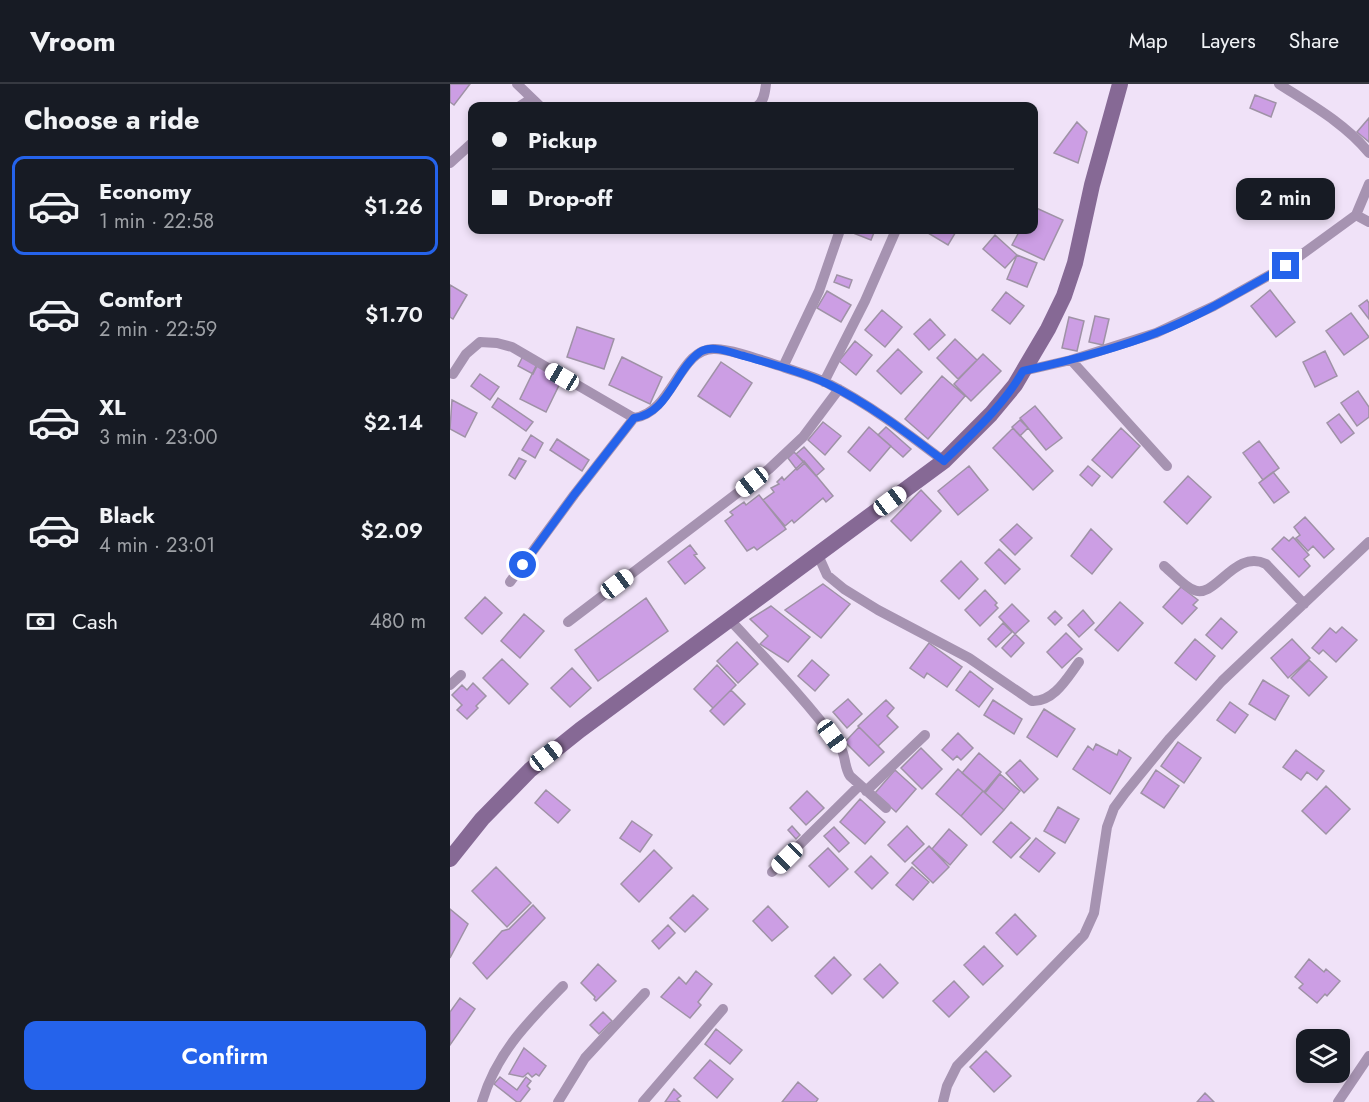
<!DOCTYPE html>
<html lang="en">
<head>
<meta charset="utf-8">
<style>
  :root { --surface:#171b24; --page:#242831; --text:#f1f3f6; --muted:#9ea1a6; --line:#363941; --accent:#2563eb }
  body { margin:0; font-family:Jost,sans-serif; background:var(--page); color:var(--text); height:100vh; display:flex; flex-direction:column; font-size:22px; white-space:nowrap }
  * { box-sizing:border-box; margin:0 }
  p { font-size:20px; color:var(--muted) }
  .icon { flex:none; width:33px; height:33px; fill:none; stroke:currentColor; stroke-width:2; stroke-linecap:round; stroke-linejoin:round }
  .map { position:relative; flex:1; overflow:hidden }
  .drawer { display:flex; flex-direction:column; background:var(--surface); width:450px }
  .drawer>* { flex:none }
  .top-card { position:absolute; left:18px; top:18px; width:570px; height:132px; border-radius:12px; box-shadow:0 3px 9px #0003; display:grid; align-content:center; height:132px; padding:0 24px; background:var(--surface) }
  .fabs { position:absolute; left:846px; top:945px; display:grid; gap:12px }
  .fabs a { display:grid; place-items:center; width:54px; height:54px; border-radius:12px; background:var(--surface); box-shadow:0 3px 9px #0003; font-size:30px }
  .end { position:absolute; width:27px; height:27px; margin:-14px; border:8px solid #2563eb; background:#fff; box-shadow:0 0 0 3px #fff }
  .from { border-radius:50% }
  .bubble { position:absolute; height:42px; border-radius:12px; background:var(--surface); box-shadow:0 3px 9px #0003; font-size:20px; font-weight:600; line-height:42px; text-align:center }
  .car { position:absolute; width:18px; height:36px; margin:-18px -9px; border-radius:8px; box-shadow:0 0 4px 2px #0007; background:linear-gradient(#fff 24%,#345 0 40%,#fff 0 76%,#345 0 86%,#fff 0) }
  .top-card b { display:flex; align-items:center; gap:21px; height:57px; font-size:22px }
  .top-card b+b { border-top:2px solid var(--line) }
  .top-card i { width:15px; height:15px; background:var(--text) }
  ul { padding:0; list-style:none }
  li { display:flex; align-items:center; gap:18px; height:99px; margin:0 12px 9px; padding:0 12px; border:3px solid transparent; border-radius:12px }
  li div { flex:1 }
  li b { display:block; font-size:22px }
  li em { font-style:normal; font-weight:600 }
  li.selected { border-color:var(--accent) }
  li>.icon { width:54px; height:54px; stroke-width:1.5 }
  h2 { padding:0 24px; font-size:27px; line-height:72px }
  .pay { display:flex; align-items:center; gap:15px; height:66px; padding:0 24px; font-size:22px }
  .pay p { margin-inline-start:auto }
  .cta { display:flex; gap:12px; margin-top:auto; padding:12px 24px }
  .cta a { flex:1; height:69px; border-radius:12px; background:var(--accent); color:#fff; font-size:24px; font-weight:600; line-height:69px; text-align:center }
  header { display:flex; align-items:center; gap:36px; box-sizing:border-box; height:84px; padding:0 30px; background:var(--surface); border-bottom:2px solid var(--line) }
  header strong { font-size:28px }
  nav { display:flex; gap:33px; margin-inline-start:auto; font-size:21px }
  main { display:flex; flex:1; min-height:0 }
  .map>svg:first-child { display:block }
  .building { fill:#cc9ee4; stroke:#9f92a6; stroke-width:1.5 }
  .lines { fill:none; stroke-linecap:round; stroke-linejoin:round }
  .street { stroke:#a693b1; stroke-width:10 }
  .secondary { stroke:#866995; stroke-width:16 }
  .route { stroke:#2563eb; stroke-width:8 }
</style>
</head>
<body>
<header>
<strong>Vroom</strong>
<nav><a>Map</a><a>Layers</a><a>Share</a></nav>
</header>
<main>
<section class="drawer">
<h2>Choose a ride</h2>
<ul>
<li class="selected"><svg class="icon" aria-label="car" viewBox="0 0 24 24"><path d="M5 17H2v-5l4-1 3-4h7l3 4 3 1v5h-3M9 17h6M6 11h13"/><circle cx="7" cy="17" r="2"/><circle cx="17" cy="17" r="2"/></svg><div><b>Economy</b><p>1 min · 22:58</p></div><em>$1.26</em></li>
<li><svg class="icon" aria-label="car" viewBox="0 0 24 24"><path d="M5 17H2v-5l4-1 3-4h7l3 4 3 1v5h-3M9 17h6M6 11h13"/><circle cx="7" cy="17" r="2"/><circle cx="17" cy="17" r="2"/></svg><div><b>Comfort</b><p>2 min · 22:59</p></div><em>$1.70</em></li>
<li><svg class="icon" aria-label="car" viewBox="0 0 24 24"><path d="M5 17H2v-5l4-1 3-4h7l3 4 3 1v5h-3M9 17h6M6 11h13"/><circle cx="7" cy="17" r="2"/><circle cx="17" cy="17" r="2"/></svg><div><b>XL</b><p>3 min · 23:00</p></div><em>$2.14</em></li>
<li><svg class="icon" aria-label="car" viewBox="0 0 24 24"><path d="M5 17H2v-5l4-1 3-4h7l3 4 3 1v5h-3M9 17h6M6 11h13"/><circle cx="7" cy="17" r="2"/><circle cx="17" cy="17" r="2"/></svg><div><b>Black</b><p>4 min · 23:01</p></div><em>$2.09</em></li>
</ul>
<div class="pay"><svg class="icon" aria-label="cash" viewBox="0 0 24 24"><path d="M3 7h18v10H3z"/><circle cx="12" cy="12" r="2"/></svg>Cash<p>480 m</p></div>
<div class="cta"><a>Confirm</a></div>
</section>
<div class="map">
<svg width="919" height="1018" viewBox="0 0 919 1018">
  <rect width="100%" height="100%" fill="#f0e2f8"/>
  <path class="building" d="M0,0H20L4,21L0,18Z
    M805,11L826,19L821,33L800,24Z
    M919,34V58L907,48Z
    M627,38L637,48L628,79L604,69Z
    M584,123L613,136L594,176L562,161L570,146H584Z
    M399,146H425L421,156L398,147Z
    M473,146H507L498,161Z
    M545,151L567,171L555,184L533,165Z
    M567,171L587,179L577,203L557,195Z
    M387,191L402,196L399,204L384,198Z
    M0,201L17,211L3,235L0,233Z
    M820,206L845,238L826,253L801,222Z
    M377,207L401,221L391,238L367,224Z
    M556,208L574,222L560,240L542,226Z
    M917,216L919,219V235L909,222Z
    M432,226L452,243L435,263L415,246Z
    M901,229L919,253L894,271L876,247Z
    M645,232L659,235L653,261L639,258Z
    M619,233L634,237L627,267L612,264Z
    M480,235L495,251L479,266L464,250Z
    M127,243L164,255L154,285L117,273Z
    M505,255L527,276L508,295L487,274Z
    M405,257L422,271L406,291L389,277Z
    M448,265L472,288L451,310L427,287Z
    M875,267L887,292L865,303L853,278Z
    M75,268L90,276L83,290L68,282Z
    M533,270L551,287L521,317L504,300Z
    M172,273L212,293L200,320L159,301Z
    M271,278L302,299L280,333L248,312Z
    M87,280L113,293L96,328L70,315Z
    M30,290L49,303L40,316L21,302Z
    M492,292L515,312L478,355L455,335Z
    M908,307L919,323V333L907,342L891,319Z
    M48,314L83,338L76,347L42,323Z
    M2,316L27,329L15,353L0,345Z
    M585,322L612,354L596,366L570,334Z
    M889,330L904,349L891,359L877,339Z
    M570,336L578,344L570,352L562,343Z
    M373,338L391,352L375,371L358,356Z
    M419,343L441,362L420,387L398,368Z
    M436,343L461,365L453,373L428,351Z
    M563,344L603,387L583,406L543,364Z
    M671,344L690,362L662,394L642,376Z
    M81,351L93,359L85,374L72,366Z
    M107,355L139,376L132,387L100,366Z
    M809,357L829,384L813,396L793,369Z
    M354,363L374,385L366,392L346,370Z
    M344,368L355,379L347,386L338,374Z
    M69,374L76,377L65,395L59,391Z
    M354,377L383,412L376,418L373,414L344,439L342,436L335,442L313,416L324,408L321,404L329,400L327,398L332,393L334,396Z
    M519,382L538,406L508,431L488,407Z
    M638,382L650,392L642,402L630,391Z
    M823,388L839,408L824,419L809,399Z
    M738,392L761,413L737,440L714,418Z
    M471,406L491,427L461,457L441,437Z
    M309,411L336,445L307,466L304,463L297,467L275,437L283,431L280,428L294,418L296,421Z
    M855,433L884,465L874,474L863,462L858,467L846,454L850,451L844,443Z
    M567,440L582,454L565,471L550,456Z
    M641,445L662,465L642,490L621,472Z
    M834,453L839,457L843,453L859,471L854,475L860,482L849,493L822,465Z
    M240,461L247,470L244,471L255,484L235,500L218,478Z
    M549,465L570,485L555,500L535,479Z
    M511,477L528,495L509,515L491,497Z
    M373,500L400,520L371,554L335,526Z
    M731,503L748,516L743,521L747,524L732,540L713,523Z
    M535,506L547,519L545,521L548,524L530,542L515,526Z
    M35,513L52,529L32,550L15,534Z
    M196,514L218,547L148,597L125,566Z
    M670,518L693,539L668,567L645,546Z
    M562,520L579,537L565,550L549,533Z
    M321,522L360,553L338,578L310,560L318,552L300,535Z
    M633,526L644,539L629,553L618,541Z
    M605,527L612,534L605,541L598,534Z
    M74,530L94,547L70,574L51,557Z
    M771,534L787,548L772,565L756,551Z
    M553,539L562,548L546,563L538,555Z
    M892,543L907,556L886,578L873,566L869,570L862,564L880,544L886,549Z
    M616,549L632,565L612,584L597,568Z
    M565,550L574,559L561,573L552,564Z
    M745,555L765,572L746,596L725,579Z
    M842,555L860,574L838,594L821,574Z
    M287,558L308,580L288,599L267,577Z
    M479,559L512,583L497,603L477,589L474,594L460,584Z
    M52,575L78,600L59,620L33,594Z
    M362,576L379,591L365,607L348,592Z
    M859,576L877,593L859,612L841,594Z
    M267,581L286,601L263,624L244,605Z
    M122,584L141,604L120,623L101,604Z
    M520,587L543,605L529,623L506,606Z
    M813,596L839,612L825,636L799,620Z
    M23,599L36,612L26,622L28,624L17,635L7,626L12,621L2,611L12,601L17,606Z
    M281,606L295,620L274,641L260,627Z
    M398,615L412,630L397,644L383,628Z
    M436,616L444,624L437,632L448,643L428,662L408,642Z
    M543,616L572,635L564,650L534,631Z
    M780,618L798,631L785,649L767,636Z
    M594,625L625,645L607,673L577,653Z
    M409,643L434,668L419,682L395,658Z
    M508,649L523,664L511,676L507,672L503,676L492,666Z
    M728,658L751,674L734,699L711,682Z
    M646,660L667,671L669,666L681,674L660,710L623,685L638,662L643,666Z
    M471,664L492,685L472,705L451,684Z
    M846,666L874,687L867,696L857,688L851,696L833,683Z
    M529,669L551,688L534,708L512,689Z
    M570,676L588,695L574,709L556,689Z
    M508,685L533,707L511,732L486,710Z
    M445,686L466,705L446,728L425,709Z
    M706,686L729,702L714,724L691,709Z
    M550,690L570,707L554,726L535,709Z
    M876,702L900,725L876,750L852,727Z
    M96,706L120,726L108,739L85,719Z
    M357,707L374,724L356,741L340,724Z
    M533,707L554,726L531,751L511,732Z
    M410,715L435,738L415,760L390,738Z
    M608,723L629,735L615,759L594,747Z
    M182,737L202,751L190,768L170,754Z
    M561,738L580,754L561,774L543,758Z
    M342,742L350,751L346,755L338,746Z
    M457,742L474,760L455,778L438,761Z
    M384,743L399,759L389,768L374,752Z
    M499,745L517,761L500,781L482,765Z
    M586,754L605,769L589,788L570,773Z
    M479,762L499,783L483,799L462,779Z
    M378,764L398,785L379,803L359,782Z
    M204,766L222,784L189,818L171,800Z
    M421,772L438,789L422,805L405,788Z
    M46,783L81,819L57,843L22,807Z
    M462,783L479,798L463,816L446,801Z
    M243,811L258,825L235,848L220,834Z
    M83,821L95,834L37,895L23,879L52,847L59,845Z
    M318,822L338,843L322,857L303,837Z
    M0,825L18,840L0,874Z
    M565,830L586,852L567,871L546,849Z
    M218,841L225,849L209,865L202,857Z
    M534,862L553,882L533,901L514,881Z
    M384,873L401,891L382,910L365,892Z
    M859,875L874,888L876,885L890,897L877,912L875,910L867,919L849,904L853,900L845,893Z
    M148,880L166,897L146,917L144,915L145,913L131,899Z
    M430,880L448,899L433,914L414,895Z
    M246,887L262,900L248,918L251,921L240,934L211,913L229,893L236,900Z
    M504,897L519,913L499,933L483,917Z
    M10,914L25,925L0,961V928Z
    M153,928L162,937L149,950L140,941Z
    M266,945L292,966L280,980L255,960Z
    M74,964L96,982L89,992L86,990L82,993L78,989L73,993L59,990Z
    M536,967L561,992L544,1008L520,983Z
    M260,976L283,995L267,1014L244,994Z
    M50,993L67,1006L76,993L81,997L77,1002L80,1005L70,1018H67L44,1000Z
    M348,998L368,1015L366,1018H332Z
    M224,1005L231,1012L227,1015L230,1018H215Z
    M755,1009L764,1018H747Z"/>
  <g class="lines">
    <path class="street" d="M67,0L90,22
      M829,0C860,20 896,40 919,69
      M70,22L81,15
      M307,22C314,18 315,8 316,0
      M0,79L22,59
      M919,100L906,131L919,138
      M390,146L369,207L333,283C347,288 363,292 377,299C419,320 457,349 494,377
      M621,276L717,382
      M573,287L621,276L706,249L764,222L836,182L906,131
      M3,290L16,270L30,258L47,259L62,263L184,334C223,329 229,263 265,265C286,266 313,277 333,283
      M374,298L415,217L446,146
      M368,471L377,491L394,505L428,526L519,574L582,617C604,618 617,594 629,578
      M714,482C723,489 733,502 744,506C765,516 785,464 816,480L854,520
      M60,498L124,411L184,334
      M280,536C318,577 357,617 390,662C396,672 394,683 400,692L436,724
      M118,538L319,385L353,353L389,305
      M0,601L11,591
      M416,707L475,651
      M322,788L409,702
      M32,1018C47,968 78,938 113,902
      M108,1018L135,974L195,909
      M193,1018L273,925
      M493,1018L497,1002L507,982L634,851L644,829L657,743L664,724L675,709L720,654L772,597L919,458
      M888,1018L919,972"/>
    <path class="secondary" d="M0,775L32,735L80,686L130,646L494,377L541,330L565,301L598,245L614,212L625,179L642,101L670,0"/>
  </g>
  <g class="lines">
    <path class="route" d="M73,481L124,411L184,334C218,330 225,286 250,268C262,260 282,269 294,272C321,280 350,287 376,299C418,319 457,349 494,377C523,349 553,322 573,287C618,277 663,266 706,249C751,232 794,205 836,182"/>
  </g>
</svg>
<div class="fabs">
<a><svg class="icon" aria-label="layers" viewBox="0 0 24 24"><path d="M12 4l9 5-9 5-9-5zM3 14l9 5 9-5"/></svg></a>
</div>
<i class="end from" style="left:73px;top:481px"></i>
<i class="end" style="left:836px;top:182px"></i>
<div class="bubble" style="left:786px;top:94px;width:99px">2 min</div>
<i class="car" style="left:112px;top:293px;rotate:300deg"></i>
<i class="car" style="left:302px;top:398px;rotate:232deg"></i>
<i class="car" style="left:440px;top:417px;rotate:53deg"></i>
<i class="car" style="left:167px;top:500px;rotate:53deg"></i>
<i class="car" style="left:382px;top:652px;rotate:144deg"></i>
<i class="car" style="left:96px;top:672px;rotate:52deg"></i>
<i class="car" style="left:337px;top:774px;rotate:225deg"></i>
<div class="top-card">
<b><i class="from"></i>Pickup</b>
<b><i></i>Drop-off</b>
</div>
</div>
</main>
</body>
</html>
